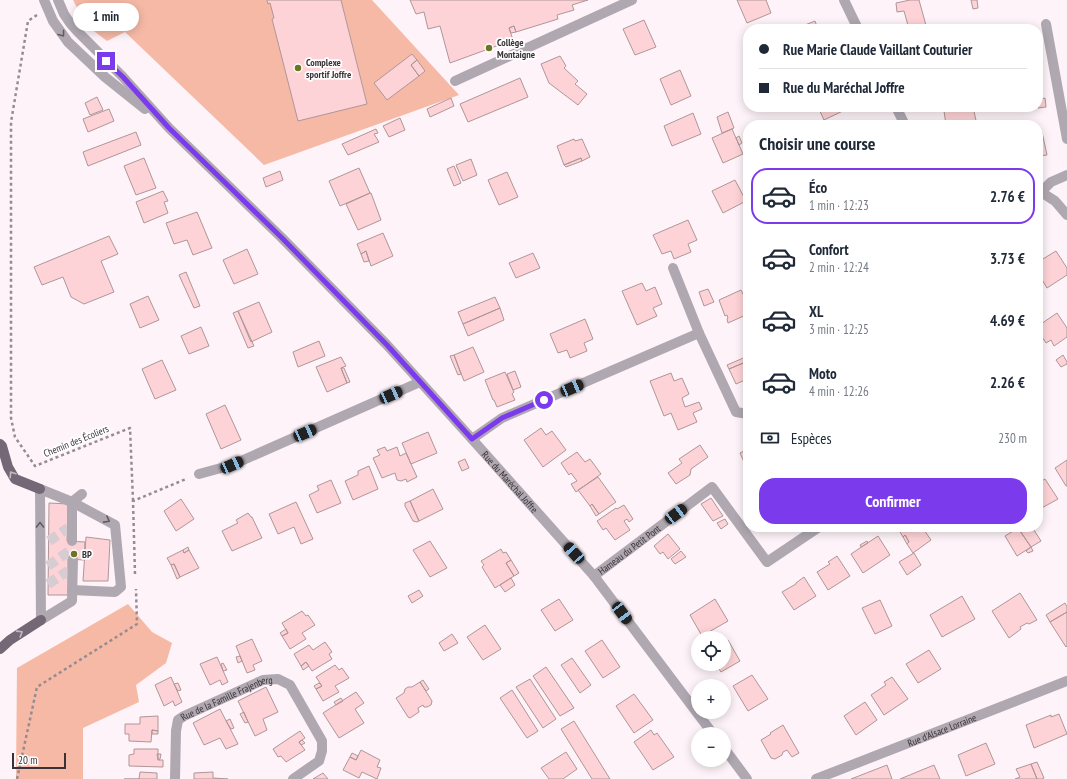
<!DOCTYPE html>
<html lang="fr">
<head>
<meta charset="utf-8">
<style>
  :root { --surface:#fff; --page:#f6f6f7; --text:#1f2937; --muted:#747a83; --line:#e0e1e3; --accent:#7c3aed }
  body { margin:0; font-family:"PT Sans Narrow",sans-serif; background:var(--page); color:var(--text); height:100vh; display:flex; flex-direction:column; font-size:15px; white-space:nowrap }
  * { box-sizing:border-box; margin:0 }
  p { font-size:13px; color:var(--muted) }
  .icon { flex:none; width:22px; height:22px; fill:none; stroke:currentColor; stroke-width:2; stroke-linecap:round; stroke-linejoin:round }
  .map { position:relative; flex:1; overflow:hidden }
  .details { position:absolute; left:743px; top:120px; width:300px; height:412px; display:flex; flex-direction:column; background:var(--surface); border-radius:16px; box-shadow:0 2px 10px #0003 }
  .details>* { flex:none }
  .banner { position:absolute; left:743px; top:24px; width:300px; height:88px; border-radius:16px; box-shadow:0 2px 10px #0003; display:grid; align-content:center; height:88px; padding:0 16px; background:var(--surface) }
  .fabs { position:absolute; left:691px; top:631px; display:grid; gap:8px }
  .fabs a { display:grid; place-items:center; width:40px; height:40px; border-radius:50%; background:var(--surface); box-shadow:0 2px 10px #0003; font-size:20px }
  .scale { position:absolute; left:12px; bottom:10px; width:54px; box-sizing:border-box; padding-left:4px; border:2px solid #3b3237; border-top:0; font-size:11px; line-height:14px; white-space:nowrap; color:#3b3237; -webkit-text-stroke:3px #fff; paint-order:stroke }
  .end { position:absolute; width:18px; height:18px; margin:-9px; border:5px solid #7c3aed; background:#fff; box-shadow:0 0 0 2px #fff }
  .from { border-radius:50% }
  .bubble { position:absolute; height:28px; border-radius:14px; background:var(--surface); box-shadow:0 2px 10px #0003; font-size:13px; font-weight:600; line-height:28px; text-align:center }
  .car { position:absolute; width:12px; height:24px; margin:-12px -6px; border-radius:5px; box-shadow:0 0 3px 1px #0007; background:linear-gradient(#222 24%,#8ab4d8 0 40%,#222 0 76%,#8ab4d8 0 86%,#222 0) }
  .banner b { display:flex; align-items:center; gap:14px; height:38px; font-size:15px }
  .banner b+b { border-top:1px solid var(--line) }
  .banner i { width:10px; height:10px; background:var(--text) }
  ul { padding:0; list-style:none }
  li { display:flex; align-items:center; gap:12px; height:56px; margin:0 8px 6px; padding:0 8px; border:2px solid transparent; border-radius:16px }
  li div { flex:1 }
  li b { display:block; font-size:15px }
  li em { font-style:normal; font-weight:600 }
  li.on { border-color:var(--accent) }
  li>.icon { width:36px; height:36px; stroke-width:1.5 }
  h2 { padding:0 16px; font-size:18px; line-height:48px }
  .pay { display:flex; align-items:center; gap:10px; height:44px; padding:0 16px; font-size:15px }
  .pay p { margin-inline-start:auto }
  .button { display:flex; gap:8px; margin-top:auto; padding:8px 16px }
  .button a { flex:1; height:46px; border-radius:16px; background:var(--accent); color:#fff; font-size:16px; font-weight:600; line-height:46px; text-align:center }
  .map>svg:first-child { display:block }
  .green { fill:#f6b9a6 }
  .building { fill:#fdd3d7; stroke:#af9698 }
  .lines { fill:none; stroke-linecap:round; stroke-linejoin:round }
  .minor-tunnel { stroke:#d6ccd1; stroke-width:10; stroke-dasharray:10 5; stroke-linecap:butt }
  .path { stroke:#958c91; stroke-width:2.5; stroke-dasharray:3 3; stroke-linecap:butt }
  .minor { stroke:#afa8b1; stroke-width:10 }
  .major { stroke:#746877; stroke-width:10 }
  .oneway { stroke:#645b62 }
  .oneway2 { stroke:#c0bbc2 }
  .route { stroke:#7c3aed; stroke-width:5 }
  .poi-dot { fill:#6a7621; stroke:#fff; stroke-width:1.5 }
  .labels { text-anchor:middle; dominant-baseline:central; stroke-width:3.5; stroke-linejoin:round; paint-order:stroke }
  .poi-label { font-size:10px; font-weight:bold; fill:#3b3237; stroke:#fff; text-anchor:start }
  .street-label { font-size:10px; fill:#3b3237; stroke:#fff }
</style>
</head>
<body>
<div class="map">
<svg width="1067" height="779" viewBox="0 0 1067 779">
  <rect width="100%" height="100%" fill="#fdf3f8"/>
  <path class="green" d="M73,0H372L459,95L264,165L125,32L107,41L86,25Z
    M128,604L152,632L172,643L166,663L136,685L139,702L83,728V779H16L17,668Z"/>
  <path class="building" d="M267,0H341L367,104L298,121L272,19L274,18L270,3L268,4Z
    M410,0H588L572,5L574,10L557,15L558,19L516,32L514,26L509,28L513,40L450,63L440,26L428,29L424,12L416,14Z
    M737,0H766L771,13L747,23Z
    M910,0H919L927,29H909L904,11L897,12L896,3Z
    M971,0H977L978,8L973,9Z
    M644,20L656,47L635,55L623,29Z
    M815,21L818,29H795Z
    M514,26L516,32L511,33L509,28Z
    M975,26V29H964L963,28Z
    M412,54L417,60L411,65L419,76L387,100L374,83Z
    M560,56L566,66L564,68L578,81L575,84L587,94L578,105L549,83L541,64Z
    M417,60L425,71L419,76L411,65Z
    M680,70L691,96L671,105L660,79Z
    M520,78L528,97L468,122L460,104Z
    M97,97L103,110L90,115L85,103Z
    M451,98L454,106L430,117L427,109Z
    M1045,98L1046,107L1038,108V100Z
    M818,107H846L847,109L824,120Z
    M966,107H973L977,125H946L944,111Z
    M109,109L114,121L88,132L83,119Z
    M728,112L734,128L722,133L717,117Z
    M693,113L701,134L672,146L664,126Z
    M400,118L405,130L389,137L383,126Z
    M376,129L378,133L374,134L379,142L348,155L342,144Z
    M732,129L743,154L723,163L712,138Z
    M136,132L141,145L88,166L83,152Z
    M1042,132L1047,155L1038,156V133Z
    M739,136L742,143L739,145L736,138Z
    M574,139L575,141L582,139L590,157L582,161L581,158L564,165L557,146Z
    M144,158L156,188L136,195L124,166Z
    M581,158L582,161L566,167L564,165Z
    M471,159L477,175L463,181L456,165Z
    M454,166L461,183L454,186L447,169Z
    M359,168L370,193L340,206L329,181Z
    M280,171L283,180L266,187L263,178Z
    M507,172L518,197L499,205L488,180Z
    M735,180L746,201L723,213L712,191Z
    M163,191L168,201L164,202L168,213L144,223L136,202Z
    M370,193H371L381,220L358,230L346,204Z
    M197,212L212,248L193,255L187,240L174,244L166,223Z
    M688,220L697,240L688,244L691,252L674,259L671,251L662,254L653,235Z
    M383,233L393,256L371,266L366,251L361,254L357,244Z
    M109,236L118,254L101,261L114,292L84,304L71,297L63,277L42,285L34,267Z
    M247,249L258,274L234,284L223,260Z
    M366,251L369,261L364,262L361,254Z
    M1056,251L1067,268V275L1047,288L1038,273V262Z
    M533,253L540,268L516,278L509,263Z
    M186,272L200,306L194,308L179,275Z
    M642,283L646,291L655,287L662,304L653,308L657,316L637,325L622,291Z
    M708,289L714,302L704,306L699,292Z
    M741,290L746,300L748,301V314L728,323L727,319L728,318L727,315L725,316L719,300Z
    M148,296L159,320L140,328L130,304Z
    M495,297L500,308L463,324L458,312Z
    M259,302L272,332L251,342L238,311Z
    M500,308L504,320L468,336L463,324Z
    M238,311L254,346L248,348L233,313Z
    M1057,313L1067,328V337L1054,346L1051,340L1046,343L1038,331V326Z
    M585,319L593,339L584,343L587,351L570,358L567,350L558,353L550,334Z
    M201,327L209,346L189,354L181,336Z
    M319,341L325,356L298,367L293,352Z
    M473,347L484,372L464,381L454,355Z
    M454,355L461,374L458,375L450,356Z
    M1063,355L1067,362V364L1061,367L1056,360Z
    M748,356V361L729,369L727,365Z
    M341,357L346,366L341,368L347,383L327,392L316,367Z
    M162,360L176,390L155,399L142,369Z
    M748,361V387L745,380L736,384L729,369Z
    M341,368H344L350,382L347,383Z
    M515,371L521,387L513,390L507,374Z
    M505,372L514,392L512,394L515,400L497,407L494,400H493L485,380Z
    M671,373L674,381L682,378L689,394L682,398L685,407L699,402L702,409L693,413L697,422L678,430L671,413L664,416L650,381Z
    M225,405L241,440L221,449L206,414Z
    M541,428L546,435L552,431L566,450L543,467L524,440Z
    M428,432L437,453L411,464L402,443Z
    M700,445L708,457L691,469L690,475L676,484L668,473L682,463L679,459Z
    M385,447L387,451L397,447L400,456L406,453L417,477L407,482L406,479L401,481L397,480L395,473L382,478L373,458L380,455L377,450Z
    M748,449V471L740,453Z
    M577,452L585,462L590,459L601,474L576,492L571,484L577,481L571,473L569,475L561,463Z
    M465,459L469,468L462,471L458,462Z
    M1067,460V486H1066L1055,468Z
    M369,466L378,489L353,500L345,481L358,475V471Z
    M598,477L616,502L599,514L592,504L590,506L578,490Z
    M1045,479L1058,499L1038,510V483Z
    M331,480L341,503L317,513L309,495L319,490L317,486Z
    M433,489L443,509L419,521L410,501Z
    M711,498L723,516L713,521L701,504Z
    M181,499L194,519L176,531L164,511Z
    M410,501L419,521L417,522L413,521L405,506V503Z
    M296,502L313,539L301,544L294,527L278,534L269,514Z
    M49,503L68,504L67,541L85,542L84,560L68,559V595H48Z
    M592,504L599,514L596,516L590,506Z
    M624,505L633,519L629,522L627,519L624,521L630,530L615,540L606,528L603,530L597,521L616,508L617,509Z
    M248,513L251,517H252L262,538L232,551L222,531L238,523L236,520Z
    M725,519L728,524L721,529L717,523Z
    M897,527H922L931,540L913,553L907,544L909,542L905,535L903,537Z
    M922,527H931L925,531Z
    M1020,527H1032L1041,541L1031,547L1018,528Z
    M1018,528L1031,547L1017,556L1005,536Z
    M668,534L680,549L668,559L663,552L660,554L654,546Z
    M905,535L909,542L907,544L903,537Z
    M878,536L890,555L863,573L851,554Z
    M86,537L110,540L108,581H83Z
    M430,541L447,568L430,577L413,550Z
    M867,541L868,543L861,547L860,545Z
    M188,547L189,550L184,553L183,550Z
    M1031,547L1033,551L1028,553L1026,551Z
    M501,549L503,553L506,552L511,560L506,563L514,576L495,588L482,567L484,565L481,561Z
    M183,550L184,553L189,550L199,568L180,577L174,564L171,565L167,558Z
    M681,551L686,557L675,564L671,559Z
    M914,553L921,565L907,575L899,562Z
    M837,556L850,576L828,590L817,572L830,564L828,562Z
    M511,560L519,573L514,576L506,563Z
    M174,564L180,577L177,579L171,565Z
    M804,577L816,596L794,610L782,592L796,584V583Z
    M511,578L515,585L505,592L500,585Z
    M419,590L423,596L412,603L408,596Z
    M1020,593L1037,620L1029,624L1027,623L1020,627L1021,629L1009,638L992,611Z
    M962,596L975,619L942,637L930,615Z
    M559,599L573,620L555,631L541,610Z
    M715,599L728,621L702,636L690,615Z
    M880,600L892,626L875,634L862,608Z
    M1065,603L1067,607V612L1050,622L1046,615Z
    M302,611L306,616L308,615L315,625L302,633L306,639L290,649L282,636L288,633L282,623Z
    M1067,612V646L1066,647L1050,622Z
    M485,625L501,649L483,660L467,637Z
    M286,629L288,633L282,636L280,633Z
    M452,634L458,643L444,651L439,643Z
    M252,639L262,661L253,665L255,670L247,673L236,646Z
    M602,640L620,667L603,678L585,651Z
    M728,640L740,661L721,672L716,664H724V643Z
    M325,642L332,652L329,654L332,659L312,671L306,662L301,666L294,654L309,645L313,650Z
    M929,650L941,669L918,683L906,664Z
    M240,656L242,661L238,663L236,657Z
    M217,657L228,682L222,685L220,680L210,685L200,664Z
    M572,658L591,685L580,693L561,665Z
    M306,662L309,666L303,670L301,666Z
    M223,663L227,670L223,671L221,664Z
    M335,665L339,670L342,668L349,678L335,686L339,692L323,701L316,689L322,686L316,677Z
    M546,667L574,708L560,716L533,676Z
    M752,675L768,699L748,711L733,686Z
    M171,677L182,702L175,706L173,701L164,706L155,685Z
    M892,677L908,699L884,715L871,695L886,685L884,682Z
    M530,679L556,719L543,728L516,687Z
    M423,680L429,689L426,691L420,682Z
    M420,682L432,701L431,705L427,707H424L423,705L418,708L419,712L410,718L408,717L396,698L404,693L405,689L408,687H412Z
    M178,683L181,690L178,691L174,684Z
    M319,683L322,686L316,689L314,686Z
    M266,687L278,712L263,719L267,730L255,736L238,701Z
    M512,690L538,731L527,738L500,698Z
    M356,692L364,703L355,709L364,723L339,738L323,713Z
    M634,694L653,720L634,733L616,706Z
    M341,698L343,701L336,705L334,702Z
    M865,702L877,720L856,735L844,716Z
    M220,709L238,744L226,749L220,738L204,745L193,723Z
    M244,712L248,722L245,723L240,714Z
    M1059,714L1067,734L1034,748L1026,725L1051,715V717Z
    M158,716V731L152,730L151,742L129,741V734H125V724H140V717Z
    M230,719L234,728L231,729L226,721Z
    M574,721L610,779H592L561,729Z
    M783,725L799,753L792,757L787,750L783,752L782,755L775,759L771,758L761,740L771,734L770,733Z
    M152,730L158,731V734H152Z
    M651,730L654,735L657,733L674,757L653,770L634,742Z
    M300,731L305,738L299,742L305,750L286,762L281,756L278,757L273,749Z
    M302,740L305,743L301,745L299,742Z
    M986,743L995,764L966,776L958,755Z
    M134,749H158V760H163V767L129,766V755L134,754Z
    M361,750L380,760L377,767L381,768L377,779L362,772L359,778L343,770L350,757L356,760Z
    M566,752L577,769L563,779H549L541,768Z
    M352,753L358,756L356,760L350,757Z
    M157,754H161L160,759L158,760Z
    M1037,762L1044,778L1042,779H1037L1031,764Z
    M1031,764L1037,779H1015L1020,777L1016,769Z
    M887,765L892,779H851Z
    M934,765L940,779H900Z
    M140,772L157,773V779H124H139Z
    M213,772V778L228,779H194V773Z
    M323,773L328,779H313Z"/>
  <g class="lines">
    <path class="minor-tunnel" d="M49,541L68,528
      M48,566L72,549
      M48,584L68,571"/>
    <path class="path" d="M37,15L28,21L11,122V418L15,437L35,466L130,428L133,501
      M135,574L133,501L186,479
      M17,779L37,687L137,624L136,589"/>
    <g class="minor">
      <path d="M44,0L53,21L68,42L105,77L145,109"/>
      <path id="s1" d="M58,0L64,14L70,23L77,31L123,77L169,128L282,238L387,345L472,439L594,576L713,734"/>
      <path d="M844,0L858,29"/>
      <path d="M1046,24L1067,139"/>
      <path d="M455,81L632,0"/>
      <path d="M896,107L905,125"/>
      <path d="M1038,192H1041L1055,201L1067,215"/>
      <path d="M1041,192L1051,182L1067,175"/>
      <path d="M673,268L699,333"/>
      <path d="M472,439L502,418L699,333L736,412L748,414"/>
      <path d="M199,474L232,465L420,382"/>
      <path id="s2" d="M594,576L712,487L767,562L819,527"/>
      <path d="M72,590L115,592L121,587L115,525L72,502L82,494"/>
      <path d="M41,620L40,489L72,502V541"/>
      <path d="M41,620L72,601L73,559"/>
      <path d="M724,748L747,779"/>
      <path id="s3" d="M175,779L176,731L178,720L184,716L263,680L278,679L290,685L322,741V751L319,761L293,779"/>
      <path id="s4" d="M816,779L1067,681"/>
    </g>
    <path class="major" d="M0,444L2,446L8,467L15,479L40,489
      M0,649L10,640L41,620"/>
  </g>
  <defs><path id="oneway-chevron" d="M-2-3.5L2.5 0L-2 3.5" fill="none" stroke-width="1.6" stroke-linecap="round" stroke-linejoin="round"/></defs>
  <g class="oneway">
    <use href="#oneway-chevron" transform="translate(62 34) rotate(53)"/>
    <use href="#oneway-chevron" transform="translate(107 520) rotate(28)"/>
    <use href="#oneway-chevron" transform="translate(40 525) rotate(-90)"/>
  </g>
  <g class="oneway2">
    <use href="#oneway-chevron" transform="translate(12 474) rotate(-124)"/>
    <use href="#oneway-chevron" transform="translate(20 633) rotate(-32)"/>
  </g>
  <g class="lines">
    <path class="route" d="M106,61L123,77L169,128L282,238L387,345L472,439L502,418L544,400"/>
  </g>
  <g class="poi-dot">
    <circle cx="489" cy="48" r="4"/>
    <circle cx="298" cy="68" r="4"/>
    <circle cx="74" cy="554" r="4"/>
  </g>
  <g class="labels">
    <g class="poi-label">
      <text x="497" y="42">Collège<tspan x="497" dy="12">Montaigne</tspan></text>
      <text x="306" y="62">Complexe<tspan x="306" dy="12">sportif Joffre</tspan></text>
      <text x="82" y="554">BP</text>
    </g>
    <g class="street-label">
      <text transform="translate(76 441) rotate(-22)">Chemin des Écoliers</text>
      <text stroke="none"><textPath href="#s1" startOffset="662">Rue du Maréchal Joffre</textPath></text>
      <text stroke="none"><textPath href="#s2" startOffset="44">Hameau du Petit Pont</textPath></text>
      <text stroke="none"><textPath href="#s3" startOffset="113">Rue de la Famille Frajenberg</textPath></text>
      <text stroke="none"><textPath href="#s4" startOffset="135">Rue d'Alsace Lorraine</textPath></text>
    </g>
  </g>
</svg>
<div class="fabs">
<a><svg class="icon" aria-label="locate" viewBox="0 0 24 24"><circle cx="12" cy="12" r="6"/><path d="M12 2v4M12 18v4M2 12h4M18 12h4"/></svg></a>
<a>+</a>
<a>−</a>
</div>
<div class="scale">20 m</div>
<i class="end from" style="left:544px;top:400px"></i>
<i class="end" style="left:106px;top:61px"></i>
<div class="bubble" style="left:73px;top:3px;width:66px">1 min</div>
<i class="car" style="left:572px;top:388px;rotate:67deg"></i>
<i class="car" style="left:391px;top:395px;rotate:66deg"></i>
<i class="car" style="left:305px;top:433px;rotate:66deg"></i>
<i class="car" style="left:232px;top:465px;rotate:66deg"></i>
<i class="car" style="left:676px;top:514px;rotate:53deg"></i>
<i class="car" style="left:574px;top:553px;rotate:318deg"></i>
<i class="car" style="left:622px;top:613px;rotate:143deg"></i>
<div class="banner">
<b><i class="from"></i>Rue Marie Claude Vaillant Couturier</b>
<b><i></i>Rue du Maréchal Joffre</b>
</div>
<section class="details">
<h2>Choisir une course</h2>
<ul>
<li class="on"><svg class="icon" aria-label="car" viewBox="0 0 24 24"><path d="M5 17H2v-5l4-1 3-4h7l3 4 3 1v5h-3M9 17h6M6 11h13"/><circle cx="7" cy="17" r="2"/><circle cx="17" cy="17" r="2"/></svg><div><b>Éco</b><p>1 min · 12:23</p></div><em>2.76 €</em></li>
<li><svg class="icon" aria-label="car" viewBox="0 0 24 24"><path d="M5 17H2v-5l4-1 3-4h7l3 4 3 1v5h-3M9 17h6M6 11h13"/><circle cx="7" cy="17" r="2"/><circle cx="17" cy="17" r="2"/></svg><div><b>Confort</b><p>2 min · 12:24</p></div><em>3.73 €</em></li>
<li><svg class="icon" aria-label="car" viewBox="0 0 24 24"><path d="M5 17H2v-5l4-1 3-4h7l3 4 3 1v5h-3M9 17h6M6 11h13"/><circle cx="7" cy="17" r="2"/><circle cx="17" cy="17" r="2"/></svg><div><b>XL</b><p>3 min · 12:25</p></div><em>4.69 €</em></li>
<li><svg class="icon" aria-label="car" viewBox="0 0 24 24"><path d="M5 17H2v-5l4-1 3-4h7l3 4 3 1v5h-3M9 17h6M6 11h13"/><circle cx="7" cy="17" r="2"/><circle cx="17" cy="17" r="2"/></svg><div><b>Moto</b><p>4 min · 12:26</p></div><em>2.26 €</em></li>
</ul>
<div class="pay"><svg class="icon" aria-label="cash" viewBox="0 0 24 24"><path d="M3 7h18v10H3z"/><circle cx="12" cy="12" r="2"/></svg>Espèces<p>230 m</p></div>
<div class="button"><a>Confirmer</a></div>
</section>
</div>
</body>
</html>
